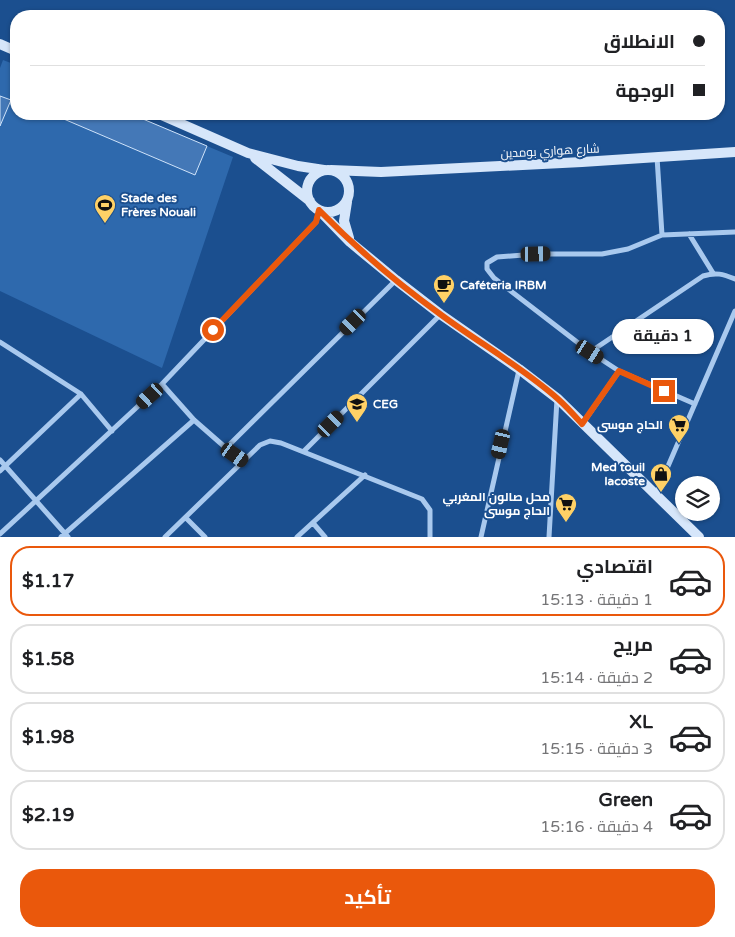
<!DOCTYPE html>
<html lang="ar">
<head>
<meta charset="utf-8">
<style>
  :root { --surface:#fff; --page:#f6f6f6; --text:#202124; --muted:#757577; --line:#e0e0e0; --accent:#ea580c }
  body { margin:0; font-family:"Varela Round",Cairo,sans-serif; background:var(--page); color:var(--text); direction:rtl; height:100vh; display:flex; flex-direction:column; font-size:19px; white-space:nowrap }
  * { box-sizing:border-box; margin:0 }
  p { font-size:16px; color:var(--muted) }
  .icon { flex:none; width:28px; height:28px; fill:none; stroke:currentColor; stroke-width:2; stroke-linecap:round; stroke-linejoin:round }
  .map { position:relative; height:537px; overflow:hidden; direction:ltr }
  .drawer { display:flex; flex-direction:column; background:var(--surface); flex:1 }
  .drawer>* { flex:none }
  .top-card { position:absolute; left:10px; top:10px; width:715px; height:110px; border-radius:20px; box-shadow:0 1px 4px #0004; direction:rtl; display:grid; align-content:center; height:110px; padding:0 20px; background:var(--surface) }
  .fabs { position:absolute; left:675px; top:476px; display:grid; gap:10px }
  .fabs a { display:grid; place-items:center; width:45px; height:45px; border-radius:50%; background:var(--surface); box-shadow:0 1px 4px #0004; font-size:25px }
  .end { position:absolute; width:22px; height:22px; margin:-11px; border:6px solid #ea580c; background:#fff; box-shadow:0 0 0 2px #fff }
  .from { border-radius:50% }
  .bubble { position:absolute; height:35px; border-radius:18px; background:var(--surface); box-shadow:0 1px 4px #0004; font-size:16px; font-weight:700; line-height:35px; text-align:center; direction:rtl }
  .car { position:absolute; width:15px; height:30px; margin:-15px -8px; border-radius:6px; box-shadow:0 0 4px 1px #0007; background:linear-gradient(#222 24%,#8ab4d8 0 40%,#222 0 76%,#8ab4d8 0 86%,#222 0) }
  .top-card b { display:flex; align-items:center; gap:18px; height:48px; font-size:19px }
  .top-card b+b { border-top:1px solid var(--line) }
  .top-card i { width:12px; height:12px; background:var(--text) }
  ul { padding:9px 0 0; list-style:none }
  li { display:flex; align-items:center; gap:15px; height:70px; margin:0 10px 8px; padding:0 10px; border:2px solid var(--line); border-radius:20px }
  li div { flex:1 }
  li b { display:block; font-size:19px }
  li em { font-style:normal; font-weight:700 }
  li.current { border-color:var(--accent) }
  li>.icon { width:45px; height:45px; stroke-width:1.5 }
  .cta { display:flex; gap:10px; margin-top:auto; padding:10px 20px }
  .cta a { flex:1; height:58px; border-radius:20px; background:var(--accent); color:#fff; font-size:20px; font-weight:700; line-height:58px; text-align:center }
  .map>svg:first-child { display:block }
  .green { fill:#2e69ad }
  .building { fill:#4478b7; stroke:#cfe3fa }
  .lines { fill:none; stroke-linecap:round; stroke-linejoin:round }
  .street { stroke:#a9c9ee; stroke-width:5 }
  .secondary { stroke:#d6e6fa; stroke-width:10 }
  .route { stroke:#ea580c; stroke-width:6 }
  .labels { text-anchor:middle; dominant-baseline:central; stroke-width:4; stroke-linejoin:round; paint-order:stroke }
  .street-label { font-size:12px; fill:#fff; stroke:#1b4f8f }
  .poi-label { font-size:12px; font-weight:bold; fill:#fff; stroke:#1b4f8f; text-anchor:start }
</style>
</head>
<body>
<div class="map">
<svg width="735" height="537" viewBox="0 0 735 537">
  <rect width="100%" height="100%" fill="#1b4f8f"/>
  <path class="green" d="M3,60L16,65V114H131L233,157L162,368L0,291V68Z"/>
  <path class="building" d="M0,96L11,100L0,126Z
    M52,114H131L207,146L195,175Z"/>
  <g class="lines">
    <path class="street" d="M657,157L662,235
      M689,234L713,273
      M0,342L81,394L112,431
      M590,352L703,276C716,272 723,274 735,279
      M162,384L316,222L319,211
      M695,404L619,371L590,352L494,278L487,269V263L497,257L536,254H602L628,249L662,235L735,232
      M583,423L619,371
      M226,448L396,280
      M304,451L440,315
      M0,460L68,537
      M0,471L81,394
      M656,494L735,311
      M186,518L205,537
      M313,523L325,537
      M0,534L162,384L194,420L226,448L244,461
      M61,537L194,420
      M165,537L260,445L270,441L281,443L422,499L430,510V537
      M297,537L365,475
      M481,537L519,370
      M549,537L557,399"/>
    <path class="secondary" d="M0,44L16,51
      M159,114L248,153L298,166L324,170
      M255,158L310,201
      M331,170L381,172L582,162L735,152
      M307 191a21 21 0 1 1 42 0a21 21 0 1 1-42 0Z
      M347,202L344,221L349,238
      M319,210L350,242L396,280L440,314L519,369L558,399L699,537"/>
  </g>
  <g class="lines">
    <path class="route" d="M213,330L316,222L319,210C356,248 397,283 440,314C479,343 522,367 558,399C567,407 574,415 582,424L619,371L664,391"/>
  </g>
  <defs>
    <g id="stadium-pin" transform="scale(1.125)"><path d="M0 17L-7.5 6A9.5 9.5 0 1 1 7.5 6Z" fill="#ffd166" stroke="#1b4f8f"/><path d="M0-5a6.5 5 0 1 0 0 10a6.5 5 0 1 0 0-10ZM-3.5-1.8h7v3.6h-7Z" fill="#111"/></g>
    <g id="cafe-pin" transform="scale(1.125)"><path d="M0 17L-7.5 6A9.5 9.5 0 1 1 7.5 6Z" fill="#ffd166" stroke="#1b4f8f"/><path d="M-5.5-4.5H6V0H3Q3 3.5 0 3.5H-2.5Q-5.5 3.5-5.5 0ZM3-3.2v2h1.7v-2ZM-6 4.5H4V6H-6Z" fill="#111"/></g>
    <g id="school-pin" transform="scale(1.125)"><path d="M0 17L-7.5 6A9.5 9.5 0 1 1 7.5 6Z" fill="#ffd166" stroke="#1b4f8f"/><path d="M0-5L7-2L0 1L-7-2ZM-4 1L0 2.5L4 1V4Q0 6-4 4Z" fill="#111"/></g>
    <g id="supermarket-pin" transform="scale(1.125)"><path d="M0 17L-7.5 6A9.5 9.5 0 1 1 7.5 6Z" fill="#ffd166" stroke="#1b4f8f"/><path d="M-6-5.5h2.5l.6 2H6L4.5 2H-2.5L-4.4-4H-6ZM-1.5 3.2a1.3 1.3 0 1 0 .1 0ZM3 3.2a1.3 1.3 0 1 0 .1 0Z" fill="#111"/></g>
    <g id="shop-pin" transform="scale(1.125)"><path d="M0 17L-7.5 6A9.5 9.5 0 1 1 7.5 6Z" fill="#ffd166" stroke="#1b4f8f"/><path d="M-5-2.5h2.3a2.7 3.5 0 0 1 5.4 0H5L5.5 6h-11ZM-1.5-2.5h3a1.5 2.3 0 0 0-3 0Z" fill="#111"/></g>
  </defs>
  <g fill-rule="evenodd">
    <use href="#stadium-pin" x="105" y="205"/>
    <use href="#cafe-pin" x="444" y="285"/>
    <use href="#school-pin" x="357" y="404"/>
    <use href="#supermarket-pin" x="679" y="425"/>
    <use href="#shop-pin" x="661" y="474"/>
    <use href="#supermarket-pin" x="566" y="504"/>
  </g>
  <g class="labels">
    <g class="street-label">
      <text transform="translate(550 151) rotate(-3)">شارع هواري بومدين</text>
    </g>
    <g class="poi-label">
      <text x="121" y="198">Stade des<tspan x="121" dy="14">Frères Nouali</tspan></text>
      <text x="460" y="285">Caféteria IRBM</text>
      <text x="373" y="404">CEG</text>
      <text x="663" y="425" text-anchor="end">الحاج موسى</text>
      <text x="645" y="467" text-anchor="end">Med touil<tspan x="645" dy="14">lacoste</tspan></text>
      <text x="550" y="497" text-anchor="end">محل صالون المغربي<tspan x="550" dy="14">الحاج موسى</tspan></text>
    </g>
  </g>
</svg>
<div class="fabs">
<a><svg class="icon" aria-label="layers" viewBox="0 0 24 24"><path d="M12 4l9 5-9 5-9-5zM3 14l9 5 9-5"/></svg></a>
</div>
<i class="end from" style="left:213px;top:330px"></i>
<i class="end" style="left:664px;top:391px"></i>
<div class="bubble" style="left:612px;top:319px;width:102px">1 دقيقة</div>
<i class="car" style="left:536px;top:254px;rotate:89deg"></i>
<i class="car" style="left:353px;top:322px;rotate:225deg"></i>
<i class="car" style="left:590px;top:352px;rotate:123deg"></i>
<i class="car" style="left:150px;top:396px;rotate:228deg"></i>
<i class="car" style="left:331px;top:424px;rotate:45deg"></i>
<i class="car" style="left:501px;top:444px;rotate:193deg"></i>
<i class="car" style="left:235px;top:455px;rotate:125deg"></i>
<div class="top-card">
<b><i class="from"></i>الانطلاق</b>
<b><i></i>الوجهة</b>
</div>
</div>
<section class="drawer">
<ul>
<li class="current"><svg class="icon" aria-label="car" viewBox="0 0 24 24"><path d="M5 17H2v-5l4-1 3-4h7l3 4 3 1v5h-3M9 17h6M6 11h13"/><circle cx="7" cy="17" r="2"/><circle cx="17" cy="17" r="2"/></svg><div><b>اقتصادي</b><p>1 دقيقة · 15:13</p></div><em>$1.17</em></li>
<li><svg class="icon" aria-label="car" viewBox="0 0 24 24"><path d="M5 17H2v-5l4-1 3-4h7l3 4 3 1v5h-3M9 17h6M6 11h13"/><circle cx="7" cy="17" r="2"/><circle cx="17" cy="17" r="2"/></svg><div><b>مريح</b><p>2 دقيقة · 15:14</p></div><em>$1.58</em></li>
<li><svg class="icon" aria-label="car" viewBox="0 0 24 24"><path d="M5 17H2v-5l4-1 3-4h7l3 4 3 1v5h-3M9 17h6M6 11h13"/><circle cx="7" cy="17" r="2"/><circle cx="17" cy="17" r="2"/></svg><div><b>XL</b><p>3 دقيقة · 15:15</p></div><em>$1.98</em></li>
<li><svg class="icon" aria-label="car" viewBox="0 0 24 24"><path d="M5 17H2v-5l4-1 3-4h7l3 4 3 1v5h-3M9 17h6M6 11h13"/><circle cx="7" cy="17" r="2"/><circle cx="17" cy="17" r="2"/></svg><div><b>Green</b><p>4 دقيقة · 15:16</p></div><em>$2.19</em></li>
</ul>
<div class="cta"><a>تأكيد</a></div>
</section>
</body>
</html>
